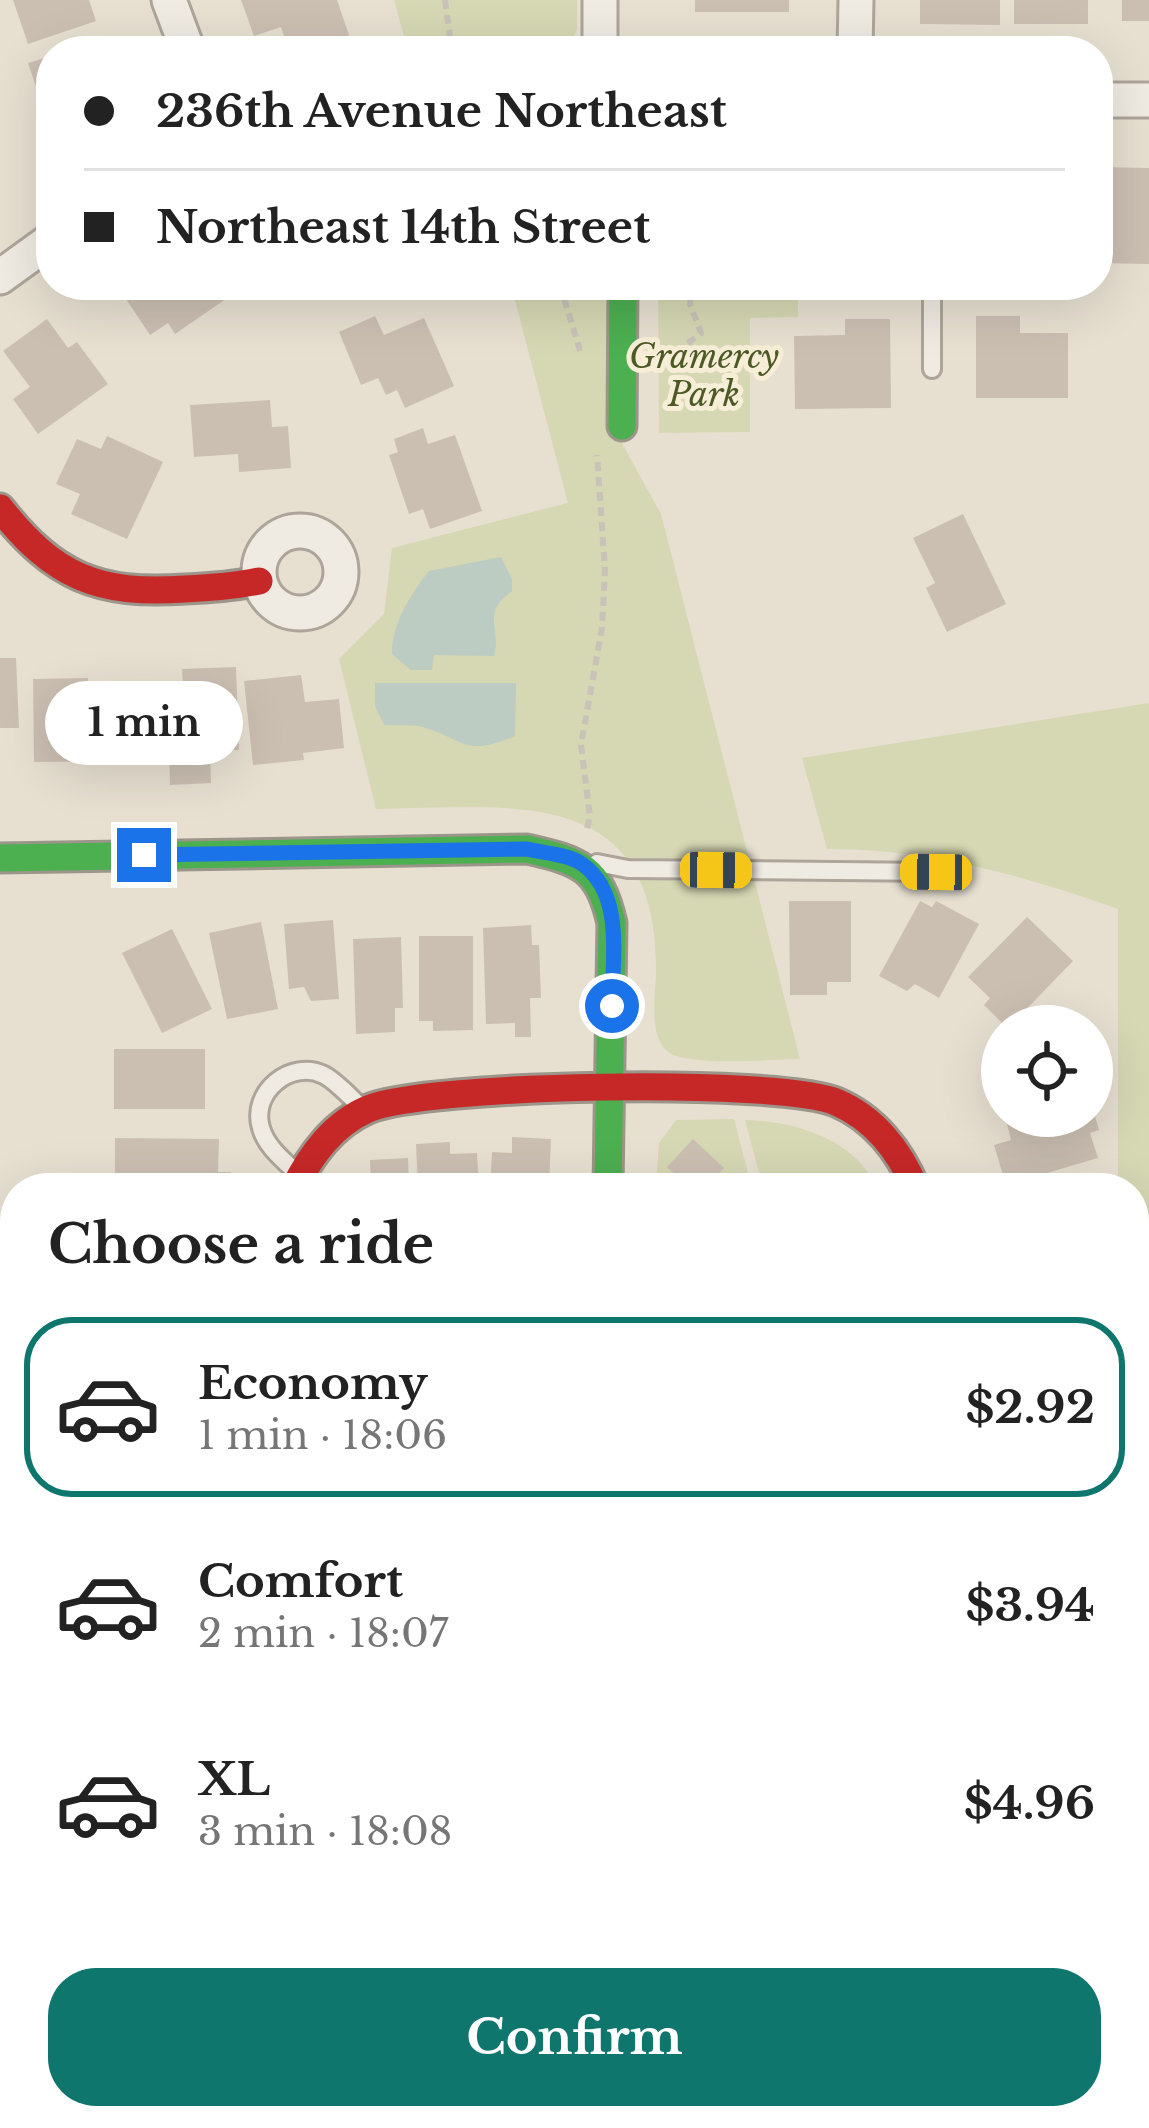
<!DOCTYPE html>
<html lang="en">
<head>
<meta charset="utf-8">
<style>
  :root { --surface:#fff; --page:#f6f6f6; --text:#222; --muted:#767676; --line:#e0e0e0; --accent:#0f766e }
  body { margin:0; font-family:"Libre Baskerville",serif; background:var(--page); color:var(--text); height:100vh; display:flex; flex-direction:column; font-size:45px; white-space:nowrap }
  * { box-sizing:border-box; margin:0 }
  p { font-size:39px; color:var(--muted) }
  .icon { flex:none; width:66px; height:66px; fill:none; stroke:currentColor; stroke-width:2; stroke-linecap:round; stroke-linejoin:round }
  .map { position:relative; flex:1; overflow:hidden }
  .details { position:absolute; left:0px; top:1173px; width:1149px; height:957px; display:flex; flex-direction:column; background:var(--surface); border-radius:48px 48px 0 0; box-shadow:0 12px 48px #0002 }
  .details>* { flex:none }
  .hud { position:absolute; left:36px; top:36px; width:1077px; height:264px; border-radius:48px; box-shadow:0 12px 48px #0002; display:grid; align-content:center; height:264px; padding:0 48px; background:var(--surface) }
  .tools { position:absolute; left:981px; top:1005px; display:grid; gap:24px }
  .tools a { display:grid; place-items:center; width:132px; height:132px; border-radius:50%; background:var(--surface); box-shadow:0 12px 48px #0002; font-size:60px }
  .end { position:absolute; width:54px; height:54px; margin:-27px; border:15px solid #1a73e8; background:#fff; box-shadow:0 0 0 6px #fff }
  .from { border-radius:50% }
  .bubble { position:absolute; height:84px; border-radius:42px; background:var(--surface); box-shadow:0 12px 48px #0002; font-size:39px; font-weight:700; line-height:84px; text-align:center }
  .car { position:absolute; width:36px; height:72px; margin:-36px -18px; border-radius:15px; box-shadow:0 0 9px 3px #0007; background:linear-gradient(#f5c518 24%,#345 0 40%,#f5c518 0 76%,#345 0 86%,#f5c518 0) }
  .hud b { display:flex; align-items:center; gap:42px; height:114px; font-size:45px }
  .hud b+b { border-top:3px solid var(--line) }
  .hud i { width:30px; height:30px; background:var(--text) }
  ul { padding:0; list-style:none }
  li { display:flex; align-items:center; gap:36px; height:180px; margin:0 24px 18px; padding:0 24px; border:6px solid transparent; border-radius:48px }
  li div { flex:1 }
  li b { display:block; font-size:45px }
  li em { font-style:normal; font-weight:700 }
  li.current { border-color:var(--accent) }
  li>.icon { width:108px; height:108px; stroke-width:1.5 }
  h2 { padding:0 48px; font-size:54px; line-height:144px }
  .button { display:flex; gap:24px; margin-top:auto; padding:24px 48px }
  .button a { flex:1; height:138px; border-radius:48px; background:var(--accent); color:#fff; font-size:48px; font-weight:700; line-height:138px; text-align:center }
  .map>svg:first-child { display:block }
  .green { fill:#d6d7b3 }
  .water { fill:#bcccc2 }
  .building { fill:#cbbfb2 }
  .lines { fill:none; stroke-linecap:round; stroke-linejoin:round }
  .lane-casing { stroke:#ada599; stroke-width:22 }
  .street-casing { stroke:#ada599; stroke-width:39 }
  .fast-casing { stroke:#9c958a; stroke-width:33 }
  .jam-casing { stroke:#9c958a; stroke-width:33 }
  .path { stroke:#c8c2b9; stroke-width:6; stroke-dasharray:9 6; stroke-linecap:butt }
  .lane { stroke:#efebe3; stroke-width:16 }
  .street { stroke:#efebe3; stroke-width:33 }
  .fast { stroke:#4caf50; stroke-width:27 }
  .jam { stroke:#c62828; stroke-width:27 }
  .route { stroke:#1a73e8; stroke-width:15 }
  .labels { text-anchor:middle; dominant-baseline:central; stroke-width:10; stroke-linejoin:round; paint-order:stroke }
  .park-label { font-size:33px; font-style:italic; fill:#4d5a26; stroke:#f7eed8 }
</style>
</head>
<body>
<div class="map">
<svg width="1149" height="2128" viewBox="0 0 1149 2128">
  <rect width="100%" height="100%" fill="#e7e0d1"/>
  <path class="green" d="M394,0H577V30L566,51H408Z
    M511,285H605L618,436L661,514L800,1059C773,1059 683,1068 666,1050C648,1032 656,993 656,970C657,783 512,807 376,809L339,659L384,614L392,548L568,503Z
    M658,285H798V317L750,318V432L659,433Z
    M1149,703V1847L1134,1848V1188H1118V909C1026,876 925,848 827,849L802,758Z
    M734,1119L752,1188H656L659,1143L676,1120Z
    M745,1120C795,1121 855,1139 877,1188H763Z
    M1149,1879V2128H780L784,2115H1134V1898Z"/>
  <path class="water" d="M501,557L512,579V591C480,614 502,627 494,656L434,655L432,670H411L392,654C391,626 411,593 429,571Z
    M375,683H516L515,736C465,757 467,741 423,727C412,724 396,726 384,725L375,706Z
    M849,2115H929V2128H845Z"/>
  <path class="building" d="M13,0H89L96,21L28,44Z
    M241,0H337L350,38L313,51H289L281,27L254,36Z
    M695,0H789V12H695Z
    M920,0H1000V25L920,24Z
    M1014,0H1088V24H1014Z
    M1122,0H1149V21H1122Z
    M103,38L107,51H67V50Z
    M51,56V129H50L28,63Z
    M1098,167L1149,168V264L1098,263Z
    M140,285H231L236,292L175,334L168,323L150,335L124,296Z
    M375,316L384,335L424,318L454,386L405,408L397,390L386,395L378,378L361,385L339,332Z
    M976,316H1020V333H1068V398H976Z
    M47,319L68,348L77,342L108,384L38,434L13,399L30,387L3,351Z
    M845,319H890L891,408L795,409L794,336L845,335Z
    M270,400L272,427L288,426L291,468L239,472L238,454L194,457L190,405Z
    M423,428L428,444L455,435L482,511L430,529L423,509L409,514L389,455L398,452L394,439Z
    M107,436L163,462L127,539L71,514L80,494L56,484L77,439L101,449Z
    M963,514L1006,604L947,632L926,588L935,583L913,538Z
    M0,658H16L19,728H0Z
    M236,667L239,750L210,751L211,783L170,785L169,747L149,748L147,686L183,684L182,669Z
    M301,675L305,702L339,699L344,748L303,753L304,760L253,765L244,681Z
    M88,678V691H127L128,761L34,762L33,679Z
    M789,901H851V982H827V995H790Z
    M920,901L932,907L936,901L979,924L939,998L915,984L907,991L879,976Z
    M1027,917L1073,961L1010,1026H1005L984,1005L990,998L968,977Z
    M333,920L339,999L311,1001L304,987L289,989L284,924Z
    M261,922L278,1009L227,1019L209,933Z
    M531,925L532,945H539L541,998H530L531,1037H515V1023L486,1024L483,928Z
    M172,929L212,1009L162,1033L122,953Z
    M419,936H473V1030L433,1031V1021H419Z
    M401,937L403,1008H395V1032L356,1034L353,939Z
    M114,1049H205V1109H114Z
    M1002,1065V1109L984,1074Z
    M1034,1116H1095L1099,1130L1090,1133L1098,1158L1006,1185L994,1145L1011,1140L1007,1124Z
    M512,1137L551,1139L549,1188H490L492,1152L512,1153Z
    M115,1138L219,1139L218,1172H231V1188H115Z
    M693,1139L724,1168L705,1188H689L667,1167Z
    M450,1142V1154L477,1153L479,1188H418L416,1144Z
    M408,1158L409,1188H371L370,1160Z
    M0,1262L15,1274L0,1295Z
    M8,1909H15V2013H10Z
    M223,2115H317L316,2128H208L209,2118L222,2120Z
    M591,2115H690L686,2128H587Z"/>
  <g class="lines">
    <g class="lane-casing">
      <path id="lane" d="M932,369V285
        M597,863L628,869L936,872
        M296,1172C282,1159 266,1146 261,1128C250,1092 291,1059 324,1075C337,1082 349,1096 360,1106"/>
    </g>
    <g class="street-casing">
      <path id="street" d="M169,0L188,51
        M600,51V0
        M855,51L856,0
        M1098,100H1149
        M0,277L51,240
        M259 572a41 41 0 1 1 82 0a41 41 0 1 1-82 0Z
        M0,2101H15
        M111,2128L113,2115
        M367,2128L369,2115
        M744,2128L749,2115"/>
    </g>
    <g class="fast-casing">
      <path id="fast" d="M622,426L623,285
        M0,858L527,849C580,861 599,867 612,923L608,1188"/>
    </g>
    <g class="jam-casing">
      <path id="jam" d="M0,508C54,577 98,595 185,589C210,588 235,586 259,581
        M294,1188C311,1155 333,1124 368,1109C425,1084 779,1078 836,1102C874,1118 900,1151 915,1188"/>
    </g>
    <path class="path" d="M445,0L452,51
      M560,285L580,351
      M662,357L671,356L701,333L690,304L692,285
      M587,828L590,817L581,745L602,628L605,570L597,455
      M1039,2128L1042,2115"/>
    <use href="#lane" class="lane"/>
    <use href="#street" class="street"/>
    <use href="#fast" class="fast"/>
    <use href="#jam" class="jam"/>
  </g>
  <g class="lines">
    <path class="route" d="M144,855L527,849C543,853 568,854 582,864C625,894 612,961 612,1006"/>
  </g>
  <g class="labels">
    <g class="park-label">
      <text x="704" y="356">Gramercy<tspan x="704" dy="38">Park</tspan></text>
    </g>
  </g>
</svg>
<div class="tools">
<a><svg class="icon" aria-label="locate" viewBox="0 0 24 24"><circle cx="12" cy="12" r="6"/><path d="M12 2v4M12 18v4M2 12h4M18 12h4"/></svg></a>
</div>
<i class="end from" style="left:612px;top:1006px"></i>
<i class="end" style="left:144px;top:855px"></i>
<div class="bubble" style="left:45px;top:681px;width:198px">1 min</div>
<i class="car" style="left:716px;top:870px;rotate:91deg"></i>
<i class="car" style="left:936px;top:872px;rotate:271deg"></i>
<div class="hud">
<b><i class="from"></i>236th Avenue Northeast</b>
<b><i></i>Northeast 14th Street</b>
</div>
<section class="details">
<h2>Choose a ride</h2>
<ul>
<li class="current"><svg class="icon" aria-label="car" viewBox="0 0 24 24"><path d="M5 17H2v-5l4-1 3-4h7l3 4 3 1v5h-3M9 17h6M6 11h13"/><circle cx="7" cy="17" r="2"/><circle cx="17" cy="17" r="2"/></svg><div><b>Economy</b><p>1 min · 18:06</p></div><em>$2.92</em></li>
<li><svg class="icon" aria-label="car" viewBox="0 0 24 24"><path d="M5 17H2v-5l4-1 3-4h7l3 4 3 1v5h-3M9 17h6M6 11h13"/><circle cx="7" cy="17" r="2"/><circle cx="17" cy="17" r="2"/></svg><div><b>Comfort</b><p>2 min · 18:07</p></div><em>$3.94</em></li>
<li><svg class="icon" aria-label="car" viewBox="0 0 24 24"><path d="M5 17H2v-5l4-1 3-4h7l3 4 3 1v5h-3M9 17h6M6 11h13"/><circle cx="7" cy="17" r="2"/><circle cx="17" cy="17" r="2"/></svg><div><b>XL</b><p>3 min · 18:08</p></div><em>$4.96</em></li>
</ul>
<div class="button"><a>Confirm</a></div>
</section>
</div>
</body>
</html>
